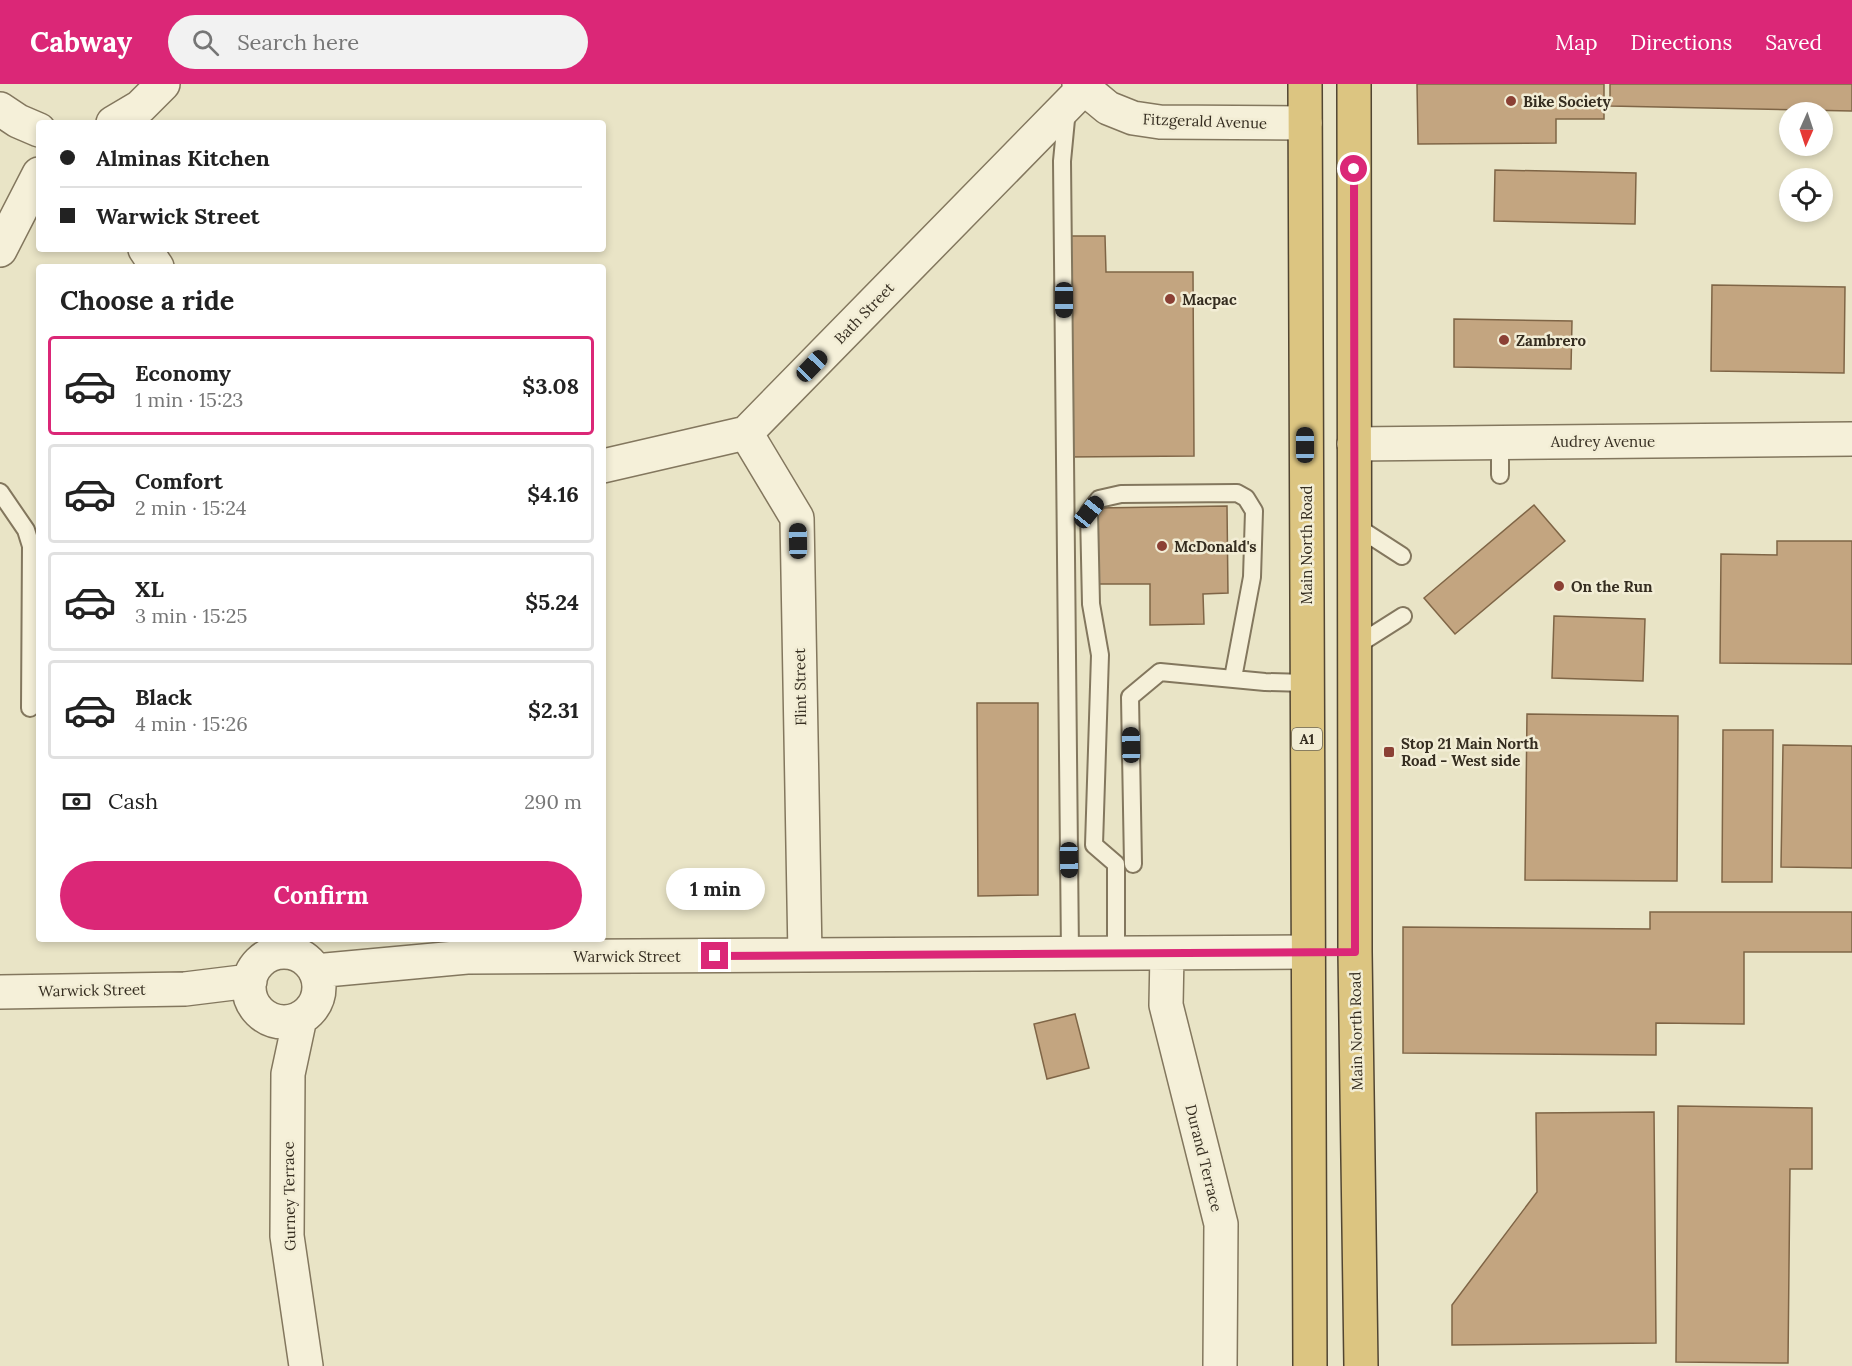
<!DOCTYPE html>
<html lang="en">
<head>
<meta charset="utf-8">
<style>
  :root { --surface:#fff; --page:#f2f2f2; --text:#222; --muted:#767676; --line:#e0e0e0; --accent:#db2777 }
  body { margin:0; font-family:Lora,serif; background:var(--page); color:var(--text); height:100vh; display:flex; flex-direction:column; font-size:22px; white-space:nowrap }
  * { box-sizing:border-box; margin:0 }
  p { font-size:20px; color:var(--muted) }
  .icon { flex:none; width:33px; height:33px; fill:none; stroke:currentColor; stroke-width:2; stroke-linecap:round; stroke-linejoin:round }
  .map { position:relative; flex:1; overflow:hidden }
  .panel { position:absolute; left:36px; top:180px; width:570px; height:678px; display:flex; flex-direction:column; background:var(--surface); border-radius:6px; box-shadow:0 3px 9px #0003 }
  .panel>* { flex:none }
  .hud { position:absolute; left:36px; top:36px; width:570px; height:132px; border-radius:6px; box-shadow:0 3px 9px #0003; display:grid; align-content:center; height:132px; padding:0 24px; background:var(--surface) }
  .needle { width:39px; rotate:183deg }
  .fabs { position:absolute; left:1779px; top:18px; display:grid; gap:12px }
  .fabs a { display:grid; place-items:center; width:54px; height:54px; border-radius:50%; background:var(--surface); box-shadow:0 3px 9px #0003; font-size:30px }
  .end { position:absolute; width:27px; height:27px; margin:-14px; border:8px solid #db2777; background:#fff; box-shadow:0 0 0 3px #fff }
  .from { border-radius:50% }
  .bubble { position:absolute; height:42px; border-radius:21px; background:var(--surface); box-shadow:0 3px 9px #0003; font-size:20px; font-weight:800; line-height:42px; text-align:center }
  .car { position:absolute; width:18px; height:36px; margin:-18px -9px; border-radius:8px; box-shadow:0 0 4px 2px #0007; background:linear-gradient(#222 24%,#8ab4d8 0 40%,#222 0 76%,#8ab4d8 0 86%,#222 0) }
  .hud b { display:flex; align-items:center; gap:21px; height:57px; font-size:22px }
  .hud b+b { border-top:2px solid var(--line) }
  .hud i { width:15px; height:15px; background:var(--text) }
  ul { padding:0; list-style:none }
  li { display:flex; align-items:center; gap:18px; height:99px; margin:0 12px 9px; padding:0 12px; border:3px solid var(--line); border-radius:6px }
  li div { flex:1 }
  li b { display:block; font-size:22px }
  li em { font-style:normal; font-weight:800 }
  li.active { border-color:var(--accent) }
  li>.icon { width:54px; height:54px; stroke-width:1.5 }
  h2 { padding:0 24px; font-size:27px; line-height:72px }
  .pay { display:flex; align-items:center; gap:15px; height:66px; padding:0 24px; font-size:22px }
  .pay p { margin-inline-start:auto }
  .button { display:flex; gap:12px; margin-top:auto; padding:12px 24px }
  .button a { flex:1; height:69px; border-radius:36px; background:var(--accent); color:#fff; font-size:24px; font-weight:800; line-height:69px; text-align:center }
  header { display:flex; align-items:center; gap:36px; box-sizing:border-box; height:84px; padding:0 30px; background:var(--accent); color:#fff }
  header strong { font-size:28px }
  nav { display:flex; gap:33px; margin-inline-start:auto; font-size:21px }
  .search { width:420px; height:54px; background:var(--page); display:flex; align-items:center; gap:15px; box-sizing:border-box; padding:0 21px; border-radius:33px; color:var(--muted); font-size:22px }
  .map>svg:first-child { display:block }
  .building { fill:#c3a580; stroke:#7f6546; stroke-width:1.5 }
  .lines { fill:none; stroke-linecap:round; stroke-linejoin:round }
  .service-casing { stroke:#83775e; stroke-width:20 }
  .minor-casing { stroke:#83775e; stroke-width:36 }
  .trunk-casing { stroke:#514532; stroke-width:36 }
  .service { stroke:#f5f0d9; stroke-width:16 }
  .minor { stroke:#f5f0d9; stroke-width:33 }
  .trunk { stroke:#dcc581; stroke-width:33 }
  .route { stroke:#db2777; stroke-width:8 }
  .poi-dot { fill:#8b4034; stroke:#f2edd5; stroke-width:2 }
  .labels { text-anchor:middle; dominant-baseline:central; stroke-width:5; stroke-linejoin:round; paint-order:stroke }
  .shield { fill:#f2edd5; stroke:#6e6756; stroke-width:1.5 }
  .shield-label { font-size:14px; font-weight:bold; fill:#352d20 }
  .poi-label { font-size:15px; font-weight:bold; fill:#352d20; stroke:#f2edd5; text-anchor:start }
  .street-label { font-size:15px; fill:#352d20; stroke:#f2edd5 }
</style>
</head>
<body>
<header>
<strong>Cabway</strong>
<div class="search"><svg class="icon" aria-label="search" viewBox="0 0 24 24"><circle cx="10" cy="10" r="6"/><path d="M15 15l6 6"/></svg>Search here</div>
<nav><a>Map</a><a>Directions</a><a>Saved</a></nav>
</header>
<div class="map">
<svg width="1852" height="1282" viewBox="0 0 1852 1282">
  <rect width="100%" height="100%" fill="#e9e4c6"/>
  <path class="building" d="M1417,0H1604V35H1556V59L1418,60Z
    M1610,0H1852V27L1610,22Z
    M1495,86L1636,89L1635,140L1494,137Z
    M1066,152H1105L1106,188H1193L1194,372L1067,373Z
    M1712,201L1845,203L1844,289L1711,287Z
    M1454,235L1572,237L1571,285L1454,283Z
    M1534,421L1565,457L1455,550L1424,514Z
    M1227,422L1228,509L1203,510L1204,540L1150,541V500H1098L1097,424Z
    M1777,457H1852V580L1720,579L1721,470L1777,471Z
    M1554,532L1645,535L1643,597L1552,594Z
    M977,619H1038V811L978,812Z
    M1527,630L1678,632L1677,797L1525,796Z
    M1723,646H1773L1772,798H1722Z
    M1783,661L1852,662V784L1781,783Z
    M1650,828H1852V868H1744V940L1656,939V971L1403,969V843L1650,845Z
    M1075,930L1089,984L1047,995L1034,940Z
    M1678,1022L1812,1024V1085H1790L1788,1279L1676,1278Z
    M1654,1028L1656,1259L1452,1261V1221L1537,1108L1536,1029Z"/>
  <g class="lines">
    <g class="service-casing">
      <path id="service" d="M1067,25L1062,77L1070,869
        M1500,358V391
        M0,408L26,446L31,462L30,624
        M1354,441L1402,472
        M1354,563L1403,532
        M1133,780L1130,613L1160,588L1265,598L1307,599
        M1116,869V780L1094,761L1100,571L1091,520L1089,428L1099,415L1121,410L1237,409L1246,414L1254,427L1252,493L1233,594"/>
    </g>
    <g class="minor-casing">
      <path id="minor" d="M1079,0L1108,24L1133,34L1160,38L1305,39
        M0,25L18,37L39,46
        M113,39L140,23L163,0
        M145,165L157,183
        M0,166L39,90
        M746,349L797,434L805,871
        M1354,360L1852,355
        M603,382L746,349L1084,4
        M249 903a35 35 0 1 1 70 0a35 35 0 1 1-70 0Z
        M1167,869L1166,921L1221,1140L1220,1282
        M315,887L467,873L1307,868
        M0,908L185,905L250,897
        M300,934L288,990L287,1152L306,1282"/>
    </g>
    <g class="trunk-casing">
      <path id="trunk" d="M1305,0L1310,1282
        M1354,0L1355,868L1361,1282"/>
    </g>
    <use href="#service" class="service"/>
    <use href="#minor" class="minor"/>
    <use href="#trunk" class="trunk"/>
  </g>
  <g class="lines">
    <path class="route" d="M715,872L1355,868L1354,85"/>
  </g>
  <g class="poi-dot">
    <circle cx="1511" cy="17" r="6"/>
    <circle cx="1170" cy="215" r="6"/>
    <circle cx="1504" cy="256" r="6"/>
    <circle cx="1162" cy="462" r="6"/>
    <circle cx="1559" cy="502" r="6"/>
    <rect x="1383" y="662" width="12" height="12" rx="3"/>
  </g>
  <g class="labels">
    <rect class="shield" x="1292" y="644" width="30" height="22" rx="4.5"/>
    <g class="shield-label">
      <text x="1307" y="655">A1</text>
    </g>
    <g class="poi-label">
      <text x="1523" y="17">Bike Society</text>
      <text x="1182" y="215">Macpac</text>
      <text x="1516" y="256">Zambrero</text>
      <text x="1174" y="462">McDonald's</text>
      <text x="1571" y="502">On the Run</text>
      <text x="1401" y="659">Stop 21 Main North<tspan x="1401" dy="17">Road - West side</tspan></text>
    </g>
    <g class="street-label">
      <text transform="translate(1205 37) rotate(2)">Fitzgerald Avenue</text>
      <text transform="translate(864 229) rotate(-46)">Bath Street</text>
      <text x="1603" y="357">Audrey Avenue</text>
      <text transform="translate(1306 461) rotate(-90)">Main North Road</text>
      <text transform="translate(800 603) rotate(-91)">Flint Street</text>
      <text x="627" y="872">Warwick Street</text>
      <text transform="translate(92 906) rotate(-1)">Warwick Street</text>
      <text transform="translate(1356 947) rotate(-91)">Main North Road</text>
      <text transform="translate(1204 1074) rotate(76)">Durand Terrace</text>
      <text transform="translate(289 1112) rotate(-91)">Gurney Terrace</text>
    </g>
  </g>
</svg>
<div class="fabs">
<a><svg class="needle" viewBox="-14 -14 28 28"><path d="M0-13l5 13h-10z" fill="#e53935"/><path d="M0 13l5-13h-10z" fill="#767676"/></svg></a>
<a><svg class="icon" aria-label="locate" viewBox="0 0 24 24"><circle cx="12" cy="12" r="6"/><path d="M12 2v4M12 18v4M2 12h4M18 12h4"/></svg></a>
</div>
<i class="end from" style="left:1354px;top:85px"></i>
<i class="end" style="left:715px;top:872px"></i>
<div class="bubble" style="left:666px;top:784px;width:99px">1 min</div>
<i class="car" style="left:1064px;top:216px;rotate:180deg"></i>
<i class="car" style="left:812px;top:282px;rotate:44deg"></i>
<i class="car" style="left:1305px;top:361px;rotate:0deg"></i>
<i class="car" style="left:1089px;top:428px;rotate:39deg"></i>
<i class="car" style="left:798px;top:457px;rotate:359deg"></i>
<i class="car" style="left:1131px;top:661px;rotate:359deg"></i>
<i class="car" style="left:1069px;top:776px;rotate:179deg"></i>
<div class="hud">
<b><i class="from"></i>Alminas Kitchen</b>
<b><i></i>Warwick Street</b>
</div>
<section class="panel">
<h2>Choose a ride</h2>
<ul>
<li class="active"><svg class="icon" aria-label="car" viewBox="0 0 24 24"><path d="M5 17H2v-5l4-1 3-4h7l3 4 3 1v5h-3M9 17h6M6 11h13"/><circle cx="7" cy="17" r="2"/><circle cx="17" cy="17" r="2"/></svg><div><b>Economy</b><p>1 min · 15:23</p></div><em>$3.08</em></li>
<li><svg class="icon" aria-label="car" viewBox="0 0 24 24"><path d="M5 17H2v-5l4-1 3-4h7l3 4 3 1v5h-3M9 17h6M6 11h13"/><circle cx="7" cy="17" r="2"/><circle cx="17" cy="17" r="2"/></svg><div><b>Comfort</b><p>2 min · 15:24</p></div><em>$4.16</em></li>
<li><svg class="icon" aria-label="car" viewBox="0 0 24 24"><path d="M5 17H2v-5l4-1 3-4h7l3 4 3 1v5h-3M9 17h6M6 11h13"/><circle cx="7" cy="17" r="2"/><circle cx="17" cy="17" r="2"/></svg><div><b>XL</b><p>3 min · 15:25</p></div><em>$5.24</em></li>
<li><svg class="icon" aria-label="car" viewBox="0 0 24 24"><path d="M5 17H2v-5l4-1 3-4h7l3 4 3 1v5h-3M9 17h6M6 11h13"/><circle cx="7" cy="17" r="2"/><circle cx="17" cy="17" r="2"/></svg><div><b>Black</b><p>4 min · 15:26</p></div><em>$2.31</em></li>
</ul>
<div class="pay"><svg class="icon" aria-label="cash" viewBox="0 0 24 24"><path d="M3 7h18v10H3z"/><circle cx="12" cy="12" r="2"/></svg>Cash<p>290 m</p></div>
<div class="button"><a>Confirm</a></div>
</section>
</div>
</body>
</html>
